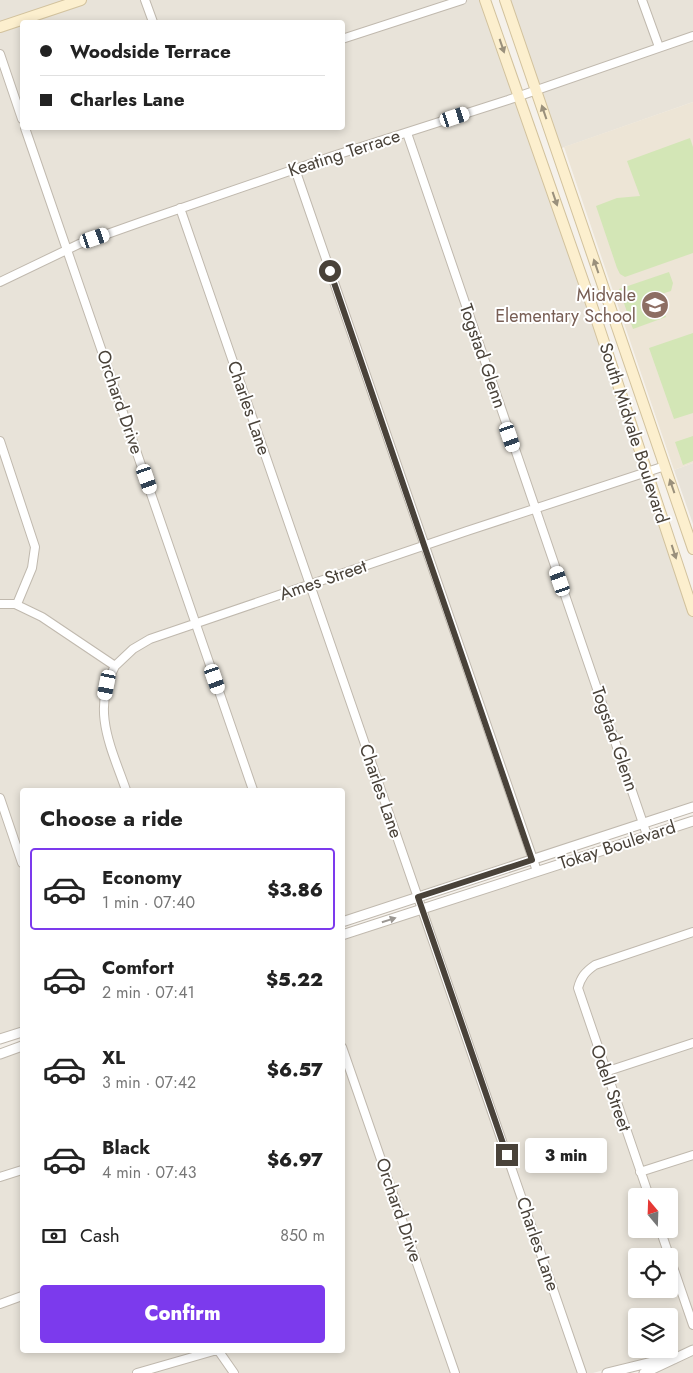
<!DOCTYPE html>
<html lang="en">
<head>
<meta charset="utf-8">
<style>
  :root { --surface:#fff; --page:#f2f2f2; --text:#222; --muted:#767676; --line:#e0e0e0; --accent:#7c3aed }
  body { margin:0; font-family:Jost,sans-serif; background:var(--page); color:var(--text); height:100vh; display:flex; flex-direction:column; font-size:19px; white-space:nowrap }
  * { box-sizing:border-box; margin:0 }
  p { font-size:16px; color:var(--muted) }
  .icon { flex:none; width:28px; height:28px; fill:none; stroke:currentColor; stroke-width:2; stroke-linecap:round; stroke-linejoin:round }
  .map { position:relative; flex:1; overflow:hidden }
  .details { position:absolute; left:20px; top:788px; width:325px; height:565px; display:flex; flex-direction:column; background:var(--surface); border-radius:5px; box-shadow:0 2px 8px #0003 }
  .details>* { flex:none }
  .top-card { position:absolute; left:20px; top:20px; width:325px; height:110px; border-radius:5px; box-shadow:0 2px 8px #0003; display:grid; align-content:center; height:110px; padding:0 20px; background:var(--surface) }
  .needle { width:32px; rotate:341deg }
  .tools { position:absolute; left:628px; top:1188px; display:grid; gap:10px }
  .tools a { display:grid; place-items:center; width:50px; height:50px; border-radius:5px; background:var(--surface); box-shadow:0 2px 8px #0003; font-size:25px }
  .end { position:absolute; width:22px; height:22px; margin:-11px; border:6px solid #494239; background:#fff; box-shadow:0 0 0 2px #fff }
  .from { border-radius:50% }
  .bubble { position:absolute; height:35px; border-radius:5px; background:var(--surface); box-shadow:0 2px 8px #0003; font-size:16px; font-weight:800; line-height:35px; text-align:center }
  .car { position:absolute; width:15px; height:30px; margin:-15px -8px; border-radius:6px; box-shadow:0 0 4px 1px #0007; background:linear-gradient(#fff 24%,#345 0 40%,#fff 0 76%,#345 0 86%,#fff 0) }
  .top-card b { display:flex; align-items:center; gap:18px; height:48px; font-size:19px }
  .top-card b+b { border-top:1px solid var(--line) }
  .top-card i { width:12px; height:12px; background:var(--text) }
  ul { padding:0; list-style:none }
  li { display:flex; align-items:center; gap:15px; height:82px; margin:0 10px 8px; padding:0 10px; border:2px solid transparent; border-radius:5px }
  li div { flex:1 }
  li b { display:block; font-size:19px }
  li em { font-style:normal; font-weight:800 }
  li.current { border-color:var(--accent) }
  li>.icon { width:45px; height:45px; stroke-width:1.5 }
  h2 { padding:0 20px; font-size:22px; line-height:60px }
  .pay { display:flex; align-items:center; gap:12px; height:55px; padding:0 20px; font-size:19px }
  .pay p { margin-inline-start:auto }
  .button { display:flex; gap:10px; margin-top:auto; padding:10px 20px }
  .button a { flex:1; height:58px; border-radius:5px; background:var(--accent); color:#fff; font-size:20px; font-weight:800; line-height:58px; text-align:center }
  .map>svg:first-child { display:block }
  .residential { fill:#e8e3d9; fill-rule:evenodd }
  .education { fill:#ede5d6 }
  .green { fill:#d3e6b6 }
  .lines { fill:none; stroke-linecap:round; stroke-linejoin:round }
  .minor-casing { stroke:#c0b9ae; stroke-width:10 }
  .tertiary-casing { stroke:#c0b9ae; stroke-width:11 }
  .secondary-casing { stroke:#d2c29d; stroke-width:12 }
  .minor { stroke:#fff; stroke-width:8 }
  .tertiary { stroke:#fff; stroke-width:9 }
  .secondary { stroke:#fcefce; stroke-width:10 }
  .oneway { fill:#9a907c }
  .oneway2 { fill:#9b9792 }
  .route { stroke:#494239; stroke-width:6 }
  .labels { text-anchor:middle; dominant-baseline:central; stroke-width:4; stroke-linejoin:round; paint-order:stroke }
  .street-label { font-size:18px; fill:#494239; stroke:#fff }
  .education-label { font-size:18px; fill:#785e54; stroke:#fff; text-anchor:end }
</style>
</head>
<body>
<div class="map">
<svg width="693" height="1373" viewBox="0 0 693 1373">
  <rect width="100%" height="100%" fill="#f5f1eb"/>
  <path class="residential" d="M0,0H485L693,611V807L343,922L342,790H22V1032L0,1039ZM22,22H342V128H22Z
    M505,0H693V102L556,150Z
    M693,463V524L674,470Z
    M693,825V1373H644L640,1360L593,1373H0V1058L22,1051V1350H342L343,940ZM636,1196H669V1229H636ZM636,1256H669V1289H636ZM636,1316H669V1349H636Z"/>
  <path class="education" d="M693,102V463L674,470L564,147Z"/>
  <path class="green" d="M690,138L693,147V253L625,277L620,274L617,268L596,206L617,198L640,196L627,161Z
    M669,272L673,283L671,291L658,295L666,317L633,329L619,289Z
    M693,333V413L674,419L649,348Z
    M693,436V461L683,465L675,442Z"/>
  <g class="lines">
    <g class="minor-casing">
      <path id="minor" d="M145,0L153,22
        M642,0L659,47
        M342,39L462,0
        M0,54L22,119
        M25,128L253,790
        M407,133L647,835
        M295,169L537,871
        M180,208L582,1373
        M0,282L79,244L144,221L333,156L508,100L693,36
        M0,441L35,547L32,568L17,604
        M0,604H15L42,617L115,666L133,649L150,639L467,531L665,466
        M115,666C91,710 111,747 126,790
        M0,798L22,863
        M342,1047L455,1373
        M605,1072L693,1043
        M640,1172L693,1155
        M0,1177L22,1170
        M649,1196L578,988C581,977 585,972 595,965L693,932
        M660,1229L693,1325
        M0,1304L22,1296
        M218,1350L234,1373
        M137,1373L217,1350"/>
    </g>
    <g class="tertiary-casing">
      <path id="tertiary" d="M342,922L693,807
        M342,935L693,821
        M0,1039L22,1032
        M0,1054L22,1046
        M607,1373L652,1362L674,1359
        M644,1373L693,1350"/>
    </g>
    <g class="secondary-casing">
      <path id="secondary" d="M485,0L593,309L693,611
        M505,0L693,549
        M0,27L81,0"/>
    </g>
    <use href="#minor" class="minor"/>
    <use href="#tertiary" class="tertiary"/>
    <use href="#secondary" class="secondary"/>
  </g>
  <defs><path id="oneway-solid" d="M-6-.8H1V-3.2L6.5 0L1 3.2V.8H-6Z" transform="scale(1.25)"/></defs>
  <g class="oneway">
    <use href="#oneway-solid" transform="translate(502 46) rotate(71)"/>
    <use href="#oneway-solid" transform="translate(544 112) rotate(-109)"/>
    <use href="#oneway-solid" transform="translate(555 199) rotate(71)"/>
    <use href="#oneway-solid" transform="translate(596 266) rotate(-109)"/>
    <use href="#oneway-solid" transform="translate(672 486) rotate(-109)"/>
    <use href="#oneway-solid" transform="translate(674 552) rotate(72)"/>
  </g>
  <use class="oneway2" href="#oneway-solid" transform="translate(389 920) rotate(-18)"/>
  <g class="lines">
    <path class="route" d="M330,271L532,860L418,897L507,1155"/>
  </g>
  <defs>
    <g id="school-disc" transform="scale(1.4375)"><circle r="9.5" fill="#8d6e63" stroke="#fff"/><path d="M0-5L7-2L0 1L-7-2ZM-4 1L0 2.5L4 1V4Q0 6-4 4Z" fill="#fff"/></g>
  </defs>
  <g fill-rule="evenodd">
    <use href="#school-disc" x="655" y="305"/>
  </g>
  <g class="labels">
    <g class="street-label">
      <text transform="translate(344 153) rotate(-18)">Keating Terrace</text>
      <text transform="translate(483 356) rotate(71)">Togstad Glenn</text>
      <text transform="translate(120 402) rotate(71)">Orchard Drive</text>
      <text transform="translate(249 408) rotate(71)">Charles Lane</text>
      <text transform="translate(634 433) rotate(72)">South Midvale Boulevard</text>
      <text transform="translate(323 580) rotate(-19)">Ames Street</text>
      <text transform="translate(615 739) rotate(71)">Togstad Glenn</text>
      <text transform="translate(381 791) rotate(71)">Charles Lane</text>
      <text transform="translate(617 845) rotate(-18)">Tokay Boulevard</text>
      <text transform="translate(611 1088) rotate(71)">Odell Street</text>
      <text transform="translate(399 1210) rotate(71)">Orchard Drive</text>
      <text transform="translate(538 1244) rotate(71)">Charles Lane</text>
    </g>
    <g class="education-label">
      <text x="636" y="295">Midvale<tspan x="636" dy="21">Elementary School</tspan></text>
    </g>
  </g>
</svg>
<div class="tools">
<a><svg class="needle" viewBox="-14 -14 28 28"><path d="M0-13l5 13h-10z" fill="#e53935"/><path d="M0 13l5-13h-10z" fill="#767676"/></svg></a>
<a><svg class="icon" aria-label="locate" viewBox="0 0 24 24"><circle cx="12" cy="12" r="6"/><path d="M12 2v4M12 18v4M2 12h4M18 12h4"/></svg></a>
<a><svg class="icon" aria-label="layers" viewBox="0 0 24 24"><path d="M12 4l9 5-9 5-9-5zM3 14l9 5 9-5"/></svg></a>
</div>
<i class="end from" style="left:330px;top:271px"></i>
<i class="end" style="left:507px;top:1155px"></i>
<div class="bubble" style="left:525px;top:1138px;width:82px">3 min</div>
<i class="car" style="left:455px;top:117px;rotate:72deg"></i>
<i class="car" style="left:95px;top:238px;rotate:71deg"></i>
<i class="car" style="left:510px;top:437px;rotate:161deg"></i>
<i class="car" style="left:147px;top:479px;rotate:161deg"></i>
<i class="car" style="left:560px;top:581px;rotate:341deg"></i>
<i class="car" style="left:215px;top:679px;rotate:161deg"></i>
<i class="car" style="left:107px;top:685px;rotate:191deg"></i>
<div class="top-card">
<b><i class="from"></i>Woodside Terrace</b>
<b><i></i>Charles Lane</b>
</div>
<section class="details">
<h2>Choose a ride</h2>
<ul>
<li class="current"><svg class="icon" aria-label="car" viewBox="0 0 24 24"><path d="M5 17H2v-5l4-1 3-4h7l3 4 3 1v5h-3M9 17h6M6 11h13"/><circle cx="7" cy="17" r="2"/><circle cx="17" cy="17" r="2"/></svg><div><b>Economy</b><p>1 min · 07:40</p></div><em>$3.86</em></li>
<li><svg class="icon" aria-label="car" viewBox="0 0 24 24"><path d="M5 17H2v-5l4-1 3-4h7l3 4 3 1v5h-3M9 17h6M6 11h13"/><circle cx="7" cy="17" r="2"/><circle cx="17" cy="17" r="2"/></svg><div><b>Comfort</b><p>2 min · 07:41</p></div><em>$5.22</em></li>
<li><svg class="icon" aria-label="car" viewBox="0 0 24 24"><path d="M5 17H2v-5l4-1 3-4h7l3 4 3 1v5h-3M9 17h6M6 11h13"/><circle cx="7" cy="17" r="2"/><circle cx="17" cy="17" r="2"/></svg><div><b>XL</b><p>3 min · 07:42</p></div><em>$6.57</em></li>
<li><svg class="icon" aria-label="car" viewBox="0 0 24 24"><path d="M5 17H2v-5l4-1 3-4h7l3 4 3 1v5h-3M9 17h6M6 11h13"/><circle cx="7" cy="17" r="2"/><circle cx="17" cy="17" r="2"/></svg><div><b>Black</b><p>4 min · 07:43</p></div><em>$6.97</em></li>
</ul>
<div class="pay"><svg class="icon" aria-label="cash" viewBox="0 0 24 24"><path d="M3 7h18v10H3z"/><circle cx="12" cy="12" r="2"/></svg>Cash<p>850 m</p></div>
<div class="button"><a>Confirm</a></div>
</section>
</div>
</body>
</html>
